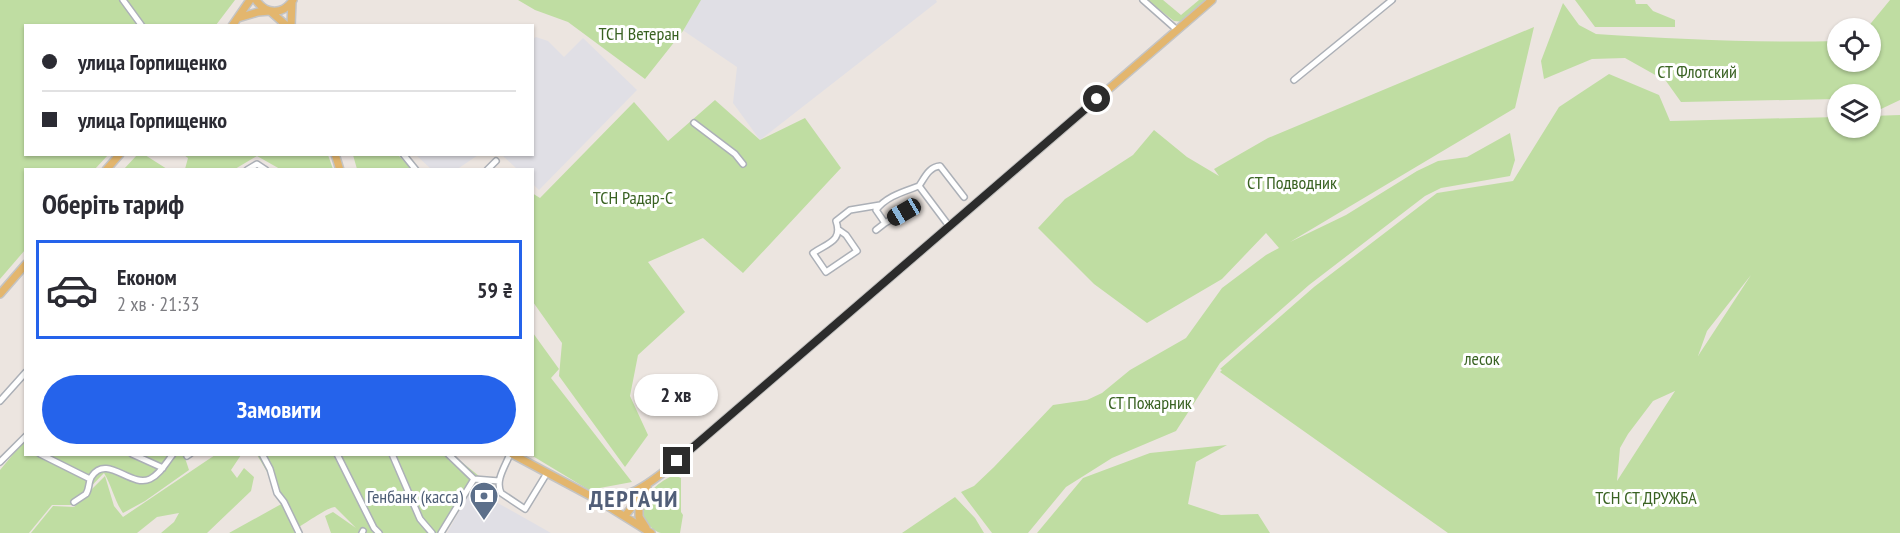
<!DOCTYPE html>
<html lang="uk">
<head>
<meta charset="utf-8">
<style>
  :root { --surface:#fff; --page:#f2f2f3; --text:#2b2b33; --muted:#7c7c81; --line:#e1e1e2; --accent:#2563eb }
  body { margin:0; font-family:"PT Sans Narrow",sans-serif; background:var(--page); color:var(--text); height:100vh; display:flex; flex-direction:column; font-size:22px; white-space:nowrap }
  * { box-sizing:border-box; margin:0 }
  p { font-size:20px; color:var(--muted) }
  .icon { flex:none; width:33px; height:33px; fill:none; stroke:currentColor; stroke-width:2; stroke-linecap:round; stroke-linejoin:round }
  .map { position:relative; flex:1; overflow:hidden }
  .side { position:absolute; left:24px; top:168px; width:510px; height:288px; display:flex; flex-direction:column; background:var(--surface); border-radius:0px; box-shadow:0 2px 4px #0004 }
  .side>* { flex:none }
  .guide { position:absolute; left:24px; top:24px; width:510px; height:132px; border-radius:0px; box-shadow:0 2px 4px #0004; display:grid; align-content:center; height:132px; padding:0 18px; background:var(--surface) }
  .buttons { position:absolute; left:1827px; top:18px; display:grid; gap:12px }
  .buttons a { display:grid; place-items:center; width:54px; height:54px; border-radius:50%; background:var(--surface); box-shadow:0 2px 4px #0004; font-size:30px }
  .end { position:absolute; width:27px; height:27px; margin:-14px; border:8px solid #2c2c2c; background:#fff; box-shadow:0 0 0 3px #fff }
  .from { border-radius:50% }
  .bubble { position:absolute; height:42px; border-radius:21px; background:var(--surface); box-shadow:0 2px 4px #0004; font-size:20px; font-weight:700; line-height:42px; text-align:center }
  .car { position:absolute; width:18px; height:36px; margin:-18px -9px; border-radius:8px; box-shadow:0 0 4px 2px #0007; background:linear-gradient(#222 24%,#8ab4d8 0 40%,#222 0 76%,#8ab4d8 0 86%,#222 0) }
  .guide b { display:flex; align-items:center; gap:21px; height:57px; font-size:22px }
  .guide b+b { border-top:2px solid var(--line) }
  .guide i { width:15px; height:15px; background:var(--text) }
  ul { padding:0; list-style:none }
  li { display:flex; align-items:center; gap:18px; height:99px; margin:0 12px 9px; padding:0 6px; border:3px solid transparent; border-radius:0px }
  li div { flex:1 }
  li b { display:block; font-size:22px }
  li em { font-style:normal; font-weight:700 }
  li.current { border-color:var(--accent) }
  li>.icon { width:54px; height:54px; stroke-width:1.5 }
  h2 { padding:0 18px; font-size:27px; line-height:72px }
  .primary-button { display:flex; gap:12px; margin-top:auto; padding:12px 18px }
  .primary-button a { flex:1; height:69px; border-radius:36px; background:var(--accent); color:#fff; font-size:24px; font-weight:700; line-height:69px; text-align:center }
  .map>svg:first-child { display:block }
  .industrial { fill:#e0dfe5 }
  .green { fill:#bfdda2; fill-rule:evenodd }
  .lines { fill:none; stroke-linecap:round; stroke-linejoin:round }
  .minor-casing { stroke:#acb0b7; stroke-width:8 }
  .major-casing { stroke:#c4c4c4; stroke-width:10 }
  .minor { stroke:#fff; stroke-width:5 }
  .major { stroke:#e3b66e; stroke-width:7 }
  .route { stroke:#2c2c2c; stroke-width:8 }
  .labels { text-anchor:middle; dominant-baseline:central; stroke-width:6; stroke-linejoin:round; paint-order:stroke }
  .park-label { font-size:18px; fill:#396222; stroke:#fff }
  .service-label { font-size:18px; fill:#4e5e75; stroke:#fff; text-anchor:end }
  .district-label { font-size:24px; font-weight:bold; letter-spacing:1.5px; fill:#515e78; stroke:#fff }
</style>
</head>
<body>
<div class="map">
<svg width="1900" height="533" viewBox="0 0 1900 533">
  <rect width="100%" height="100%" fill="#ece5e0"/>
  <path class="industrial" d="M700,0H936L937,2L760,140L733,103L737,67L684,31L687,18Z
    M536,37L548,41L564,57L583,38L637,90L539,190L533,184L532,170L517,169L502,155L532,154V40Z
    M416,155H478L456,170L431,169Z
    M472,489L514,512L551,533H447Z"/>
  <path class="green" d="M0,0H235L216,25L26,26V154L108,155L95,169L26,170L25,250L0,279Z
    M518,0H701L683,31L645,79L568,22L535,10Z
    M1147,0H1163L1181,15L1199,0H1209L1184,22L1174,21Z
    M1575,0H1635L1636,4H1647L1653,11L1675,20V27H1595Z
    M1890,0H1900V100L1881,109L1871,107L1870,94H1838L1837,99L1681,102L1666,81L1625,58L1592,59L1544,79L1541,61L1563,3L1579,25L1596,34C1677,39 1757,43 1837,41L1838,62H1870V28H1867Z
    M1534,27L1515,108L1290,242L1346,215L1417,171L1438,161L1467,157L1510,133L1515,160L1510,176L1441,188L1425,196L1309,285L1220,363L1176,431L1112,458L1066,487L1028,533H992L961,492L974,486L994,467L1053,405L1087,400L1102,393L1130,370L1186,338L1222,288L1266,255L1279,248L1266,233L1222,279L1147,323L1094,284L1038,228L1065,199L1133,155L1154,130L1187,157L1219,176L1214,169L1268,138Z
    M1609,74L1659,95L1670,121L1837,117L1838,128H1870L1871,116L1900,115V533H1448L1220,372L1222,370L1220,369L1314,287L1437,193L1513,181L1559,107ZM1751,275L1698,356L1707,331ZM1675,391L1617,481L1620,448L1628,434L1653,401Z
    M715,100L760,140L805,118L841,168L743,273L703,238L648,262L685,312L638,355L630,396L648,435L625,467L559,376L562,343L533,302L532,193L540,198L634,102L668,141Z
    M137,155H145L167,169H124Z
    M184,155H328L333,169H280L257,156L235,169H185L188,158Z
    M353,155H398L412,169H357Z
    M533,333L559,369L551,378L632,482L589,490L531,455Z
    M25,440L26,454L184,455L189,470L145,501L123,513C114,500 112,486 104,473L73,505H52L29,533H0V470Z
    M1227,445L1196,462L1188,504L1221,515L1258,514L1270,533H1037L1083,478L1150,453Z
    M215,455H241L231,470L237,478L244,468L254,477L251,491L207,533H161L174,522L179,513L157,517L137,533H31L53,506L74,507L105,476L114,506L123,517Z
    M257,455H453L479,476L445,533H331L325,516L333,512L356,528L335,507C328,507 303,525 294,530L295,533H229L285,502Z
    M674,475L681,478V512L683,515L680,533C674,533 667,533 661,533C656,532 649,526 646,522C633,501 658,482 674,475Z
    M955,497L975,518L984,533H902Z"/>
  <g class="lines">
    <g class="minor-casing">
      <path id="minor" d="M123,0L142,26
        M1143,0L1177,30
        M1294,80L1392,0
        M694,123L735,154L743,164
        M403,154L416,170
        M247,170L257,164L266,170
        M487,170L496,161
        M885,223L904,212
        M949,226L919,186C925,177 929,167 940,166L964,197
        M839,230L846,235L857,251L826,272L813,253C828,243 843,241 836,221L850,210L880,205
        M876,230L885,223L876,210C887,196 903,192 919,186
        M0,401L26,372
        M40,454L90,479
        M132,454L163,468
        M262,454L270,469L277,493L284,502L299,533
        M337,454L374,528L379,533
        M392,454L420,519L432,533
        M448,454L474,479
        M510,454C505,467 495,480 501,493L525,509L547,473
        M187,456L190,454
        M0,462L26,436
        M74,502L86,494C90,488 88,481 92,476C107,454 131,488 150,479C160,474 166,463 173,454
        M362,533L363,531
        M441,533L474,479L499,481"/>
    </g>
    <g class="major-casing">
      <path id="major" d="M256,0C266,15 283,15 293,0
        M238,18L258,12L270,11L287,26
        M232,26L250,0
        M291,26L292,1
        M335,154L340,170
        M106,170L120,154
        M0,294L26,264
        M512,454L598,500L651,533
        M598,500C630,498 645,487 670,467L1212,0
        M639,502V517L646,528
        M625,516L647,487"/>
    </g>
    <use href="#minor" class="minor"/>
    <use href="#major" class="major"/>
  </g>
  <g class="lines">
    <path class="route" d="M677,461L1097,99"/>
  </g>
  <defs>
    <g id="bank-pin" transform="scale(1.5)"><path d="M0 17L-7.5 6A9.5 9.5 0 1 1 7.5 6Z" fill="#5c6f8a" stroke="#fff"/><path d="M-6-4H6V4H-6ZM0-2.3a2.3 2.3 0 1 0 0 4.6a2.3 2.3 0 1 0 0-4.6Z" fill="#fff"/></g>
  </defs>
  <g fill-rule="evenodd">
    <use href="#bank-pin" x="484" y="496"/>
  </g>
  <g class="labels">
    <g class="park-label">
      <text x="639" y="33">ТСН Ветеран</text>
      <text x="1697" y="71">СТ Флотский</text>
      <text x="1292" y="182">СТ Подводник</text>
      <text x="633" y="197">ТСН Радар-С</text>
      <text x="1482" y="358">лесок</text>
      <text x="1150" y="402">СТ Пожарник</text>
      <text x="1646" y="497">ТСН СТ ДРУЖБА</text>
    </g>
    <g class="service-label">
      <text x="463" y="496">Генбанк (касса)</text>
    </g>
    <g class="district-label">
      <text x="634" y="498">ДЕРГАЧИ</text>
    </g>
  </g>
</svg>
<div class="buttons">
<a><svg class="icon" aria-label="locate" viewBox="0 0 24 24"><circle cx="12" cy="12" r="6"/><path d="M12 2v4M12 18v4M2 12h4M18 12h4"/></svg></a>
<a><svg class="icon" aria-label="layers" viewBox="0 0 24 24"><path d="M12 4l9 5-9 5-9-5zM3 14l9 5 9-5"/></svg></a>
</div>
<i class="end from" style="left:1097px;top:99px"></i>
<i class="end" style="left:677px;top:461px"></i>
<div class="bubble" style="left:634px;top:374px;width:84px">2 хв</div>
<i class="car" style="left:904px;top:212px;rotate:240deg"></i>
<div class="guide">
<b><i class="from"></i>улица Горпищенко</b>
<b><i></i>улица Горпищенко</b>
</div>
<section class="side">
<h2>Оберіть тариф</h2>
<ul>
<li class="current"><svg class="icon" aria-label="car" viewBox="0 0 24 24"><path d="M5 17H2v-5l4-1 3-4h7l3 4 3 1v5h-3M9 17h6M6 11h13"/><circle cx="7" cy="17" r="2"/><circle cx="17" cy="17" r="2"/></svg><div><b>Економ</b><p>2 хв · 21:33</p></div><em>59 ₴</em></li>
</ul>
<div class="primary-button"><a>Замовити</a></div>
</section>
</div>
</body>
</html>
